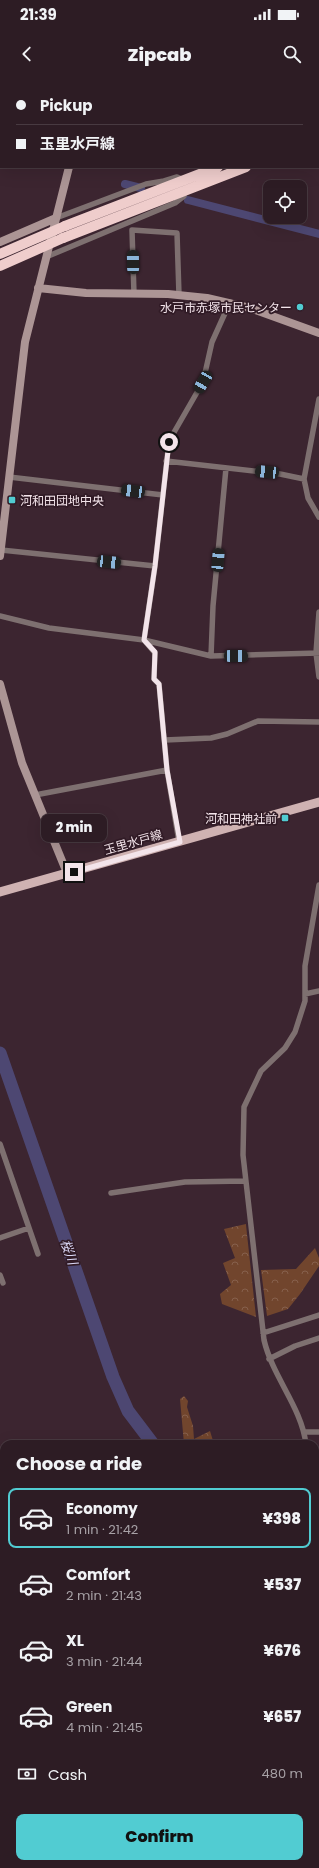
<!DOCTYPE html>
<html lang="en">
<head>
<meta charset="utf-8">
<style>
  :root { --surface:#2d1c24; --page:#35252c; --text:#f1f3f6; --muted:#a7a1a6; --line:#483a41; --accent:#51ccd2 }
  body { margin:0; font-family:Poppins,"Noto Sans JP",sans-serif; background:var(--page); color:var(--text); height:100vh; display:flex; flex-direction:column; font-size:15px; white-space:nowrap }
  * { box-sizing:border-box; margin:0 }
  p { font-size:13px; color:var(--muted) }
  .icon { flex:none; width:22px; height:22px; fill:none; stroke:currentColor; stroke-width:2; stroke-linecap:round; stroke-linejoin:round }
  .map { position:relative; flex:1; overflow:hidden }
  .panel { position:absolute; left:0px; top:1360px; width:319px; height:428px; display:flex; flex-direction:column; background:var(--surface); border-radius:12px 12px 0 0; box-shadow:0 4px 16px #0002,0 0 0 1px var(--line) }
  .panel>* { flex:none }
  .banner { position:absolute; left:0px; top:0px; width:319px; height:88px; box-shadow:0 4px 16px #0002,0 0 0 1px var(--line); display:grid; align-content:center; height:88px; padding:0 16px; background:var(--surface) }
  .fabs { position:absolute; left:263px; top:100px; display:grid; gap:8px }
  .fabs a { display:grid; place-items:center; width:44px; height:44px; border-radius:8px; background:var(--surface); box-shadow:0 4px 16px #0002,0 0 0 1px var(--line); font-size:20px }
  .end { position:absolute; width:18px; height:18px; margin:-9px; border:5px solid #f3e4ea; background:#111; box-shadow:0 0 0 2px #111 }
  .from { border-radius:50% }
  .bubble { position:absolute; height:28px; border-radius:8px; background:var(--surface); box-shadow:0 4px 16px #0002,0 0 0 1px var(--line); font-size:13px; font-weight:800; line-height:28px; text-align:center }
  .car { position:absolute; width:12px; height:24px; margin:-12px -6px; border-radius:5px; box-shadow:0 0 3px 1px #0007; background:linear-gradient(#222 24%,#8ab4d8 0 40%,#222 0 76%,#8ab4d8 0 86%,#222 0) }
  .banner b { display:flex; align-items:center; gap:14px; height:38px; font-size:15px }
  .banner b+b { border-top:1px solid var(--line) }
  .banner i { width:10px; height:10px; background:var(--text) }
  ul { padding:0; list-style:none }
  li { display:flex; align-items:center; gap:12px; height:60px; margin:0 8px 6px; padding:0 8px; border:2px solid transparent; border-radius:8px }
  li div { flex:1 }
  li b { display:block; font-size:15px }
  li em { font-style:normal; font-weight:800 }
  li.on { border-color:var(--accent) }
  li>.icon { width:36px; height:36px; stroke-width:1.5 }
  h2 { padding:0 16px; font-size:18px; line-height:48px }
  .pay { display:flex; align-items:center; gap:10px; height:44px; padding:0 16px; font-size:15px }
  .pay p { margin-inline-start:auto }
  .button { display:flex; gap:8px; margin-top:auto; padding:8px 16px }
  .button a { flex:1; height:46px; border-radius:8px; background:var(--accent); color:#111; font-size:16px; font-weight:800; line-height:46px; text-align:center }
  .status { display:flex; justify-content:space-between; align-items:center; height:28px; padding:0 20px; background:var(--surface); direction:ltr }
  .status svg { height:11px; fill:currentColor }
  header { display:flex; justify-content:space-between; align-items:center; height:52px; padding:0 16px; background:var(--surface); font-size:18px; font-weight:800 }
  .map>svg:first-child { display:block }
  .forest { fill:url(#forest-crowns) }
  .lines { fill:none; stroke-linecap:round; stroke-linejoin:round }
  .canal { stroke:#4d4772; stroke-width:8 }
  .river { stroke:#4d4772; stroke-width:13 }
  .street { stroke:#7e7070; stroke-width:5.5 }
  .secondary { stroke:#ac9595; stroke-width:8 }
  .primary { stroke:#cfb2b2; stroke-width:9 }
  .highway { stroke:#efcdcc; stroke-width:10 }
  .highway-bridge { stroke:#efcdcc; stroke-width:10 }
  .route { stroke:#f3e4ea; stroke-width:5 }
  .poi-dot { fill:#51ccd2; stroke:#311b26; stroke-width:1.5 }
  .labels { text-anchor:middle; dominant-baseline:central; stroke-width:3.5; stroke-linejoin:round; paint-order:stroke }
  .poi-label { font-size:12px; fill:#f3e4ea; stroke:#311b26; text-anchor:end }
  .street-label { font-size:12px; fill:#f3e4ea; stroke:#311b26 }
  .water-label { font-size:13px; font-style:italic; fill:#dad7f5; stroke:#311b26 }
</style>
</head>
<body>
<div class="status"><b>21:39</b><svg viewBox="0 0 49 12"><path d="M0 12V9h3v3zM5 12V6h3v6zM10 12V3h3v9zM15 12V0h3v12zM26 1h20v11H26zM47 4h2v5h-2z"/></svg></div>
<header><svg class="icon" aria-label="back" viewBox="0 0 24 24"><path d="M15 5l-7 7 7 7"/></svg>Zipcab<svg class="icon" aria-label="search" viewBox="0 0 24 24"><circle cx="10" cy="10" r="6"/><path d="M15 15l6 6"/></svg></header>
<div class="map">
<svg width="319" height="1788" viewBox="0 0 319 1788">
  <defs>
    <pattern id="forest-crowns" width="20" height="18" patternUnits="userSpaceOnUse"><rect width="20" height="18" fill="#71452d"/><path d="M2 6a3 3 0 1 1 6 0M12 15a3 3 0 1 1 6 0" fill="none" stroke="#86604c"/></pattern>
  </defs>
  <rect width="100%" height="100%" fill="#3c2530"/>
  <path class="forest" d="M246,1144V1145L256,1237L222,1224L220,1214L231,1205L223,1183L235,1178L224,1149Z
    M315,1168L319,1178V1186L300,1214L288,1229L267,1236L261,1190L296,1189Z
    M184,1316L188,1321L187,1327L193,1346L194,1359L210,1351L214,1364H184L180,1319Z
    M0,1524L4,1525V1589L0,1591Z"/>
  <g class="lines">
    <path class="canal" d="M125,104L141,108
      M188,120L319,154"/>
    <path class="river" d="M0,973L113,1297L128,1331L153,1364
      M18,1784L19,1788"/>
    <path class="street" d="M56,138L146,104L164,101L177,97L184,100
      M46,177L175,123L184,116V111
      M134,214L132,150L177,153L179,215
      M319,319L304,399L308,418L319,437
      M166,381L280,394L304,399
      M9,397L163,415
      M1,470L155,486
      M319,532L316,573L319,597
      M0,536L49,548L144,560L211,576L319,573
      M211,576L213,526L226,388
      M165,660L211,658L227,654L258,641L319,642
      M35,715L167,690
      M179,762L167,690L159,604L154,599L155,573L144,560L155,486L169,361L203,302L212,262L230,222
      M305,914L319,911
      M0,1064L38,1174
      M111,1113L185,1102L246,1101
      M0,1158L29,1148
      M0,1195L3,1203
      M263,1253L319,1235
      M269,1279L295,1266L319,1258
      M304,1352H319
      M306,1364C301,1326 273,1298 264,1260L243,1075L244,1027L261,991L285,968L295,952L305,921V886L319,805
      M0,1435L4,1434
      M315,1501L319,1499
      M315,1726L319,1725
      M0,1741L4,1729
      M315,1776L319,1774
      M306,1784L307,1788
      M127,1788L128,1784
      M291,1788L299,1784"/>
    <path class="secondary" d="M89,1V0
      M0,162L56,138
      M38,208L86,213L168,214L207,218L250,228L319,253
      M0,476L25,262L69,87
      M0,604L22,683L67,793
      M315,1395L319,1394
      M0,1491L4,1490"/>
    <path class="primary" d="M0,812L319,722
      M0,1614L4,1620
      M88,1784L89,1788"/>
    <path class="highway" d="M318,47H319
      M318,59H319
      M65,146L218,87
      M63,158L246,87"/>
    <path class="highway-bridge" d="M0,174L65,146
      M0,186L63,158"/>
  </g>
  <g class="lines">
    <path class="route" d="M74,792L180,762L167,690L159,604L154,599L155,572L144,560L155,486L169,362"/>
  </g>
  <g class="poi-dot">
    <circle cx="300" cy="227" r="4"/>
    <rect x="8" y="416" width="8" height="8" rx="2"/>
    <rect x="281" y="734" width="8" height="8" rx="2"/>
  </g>
  <g class="labels">
    <g class="poi-label">
      <text x="292" y="227">水戸市赤塚市民センター</text>
      <text x="20" y="420" text-anchor="start">河和田団地中央</text>
      <text x="277" y="738">河和田神社前</text>
    </g>
    <g class="street-label">
      <text transform="translate(133 762) rotate(-16)">玉里水戸線</text>
    </g>
    <g class="water-label">
      <text transform="translate(69 1172) rotate(71)">桜川</text>
    </g>
  </g>
</svg>
<div class="fabs">
<a><svg class="icon" aria-label="locate" viewBox="0 0 24 24"><circle cx="12" cy="12" r="6"/><path d="M12 2v4M12 18v4M2 12h4M18 12h4"/></svg></a>
</div>
<i class="end from" style="left:169px;top:362px"></i>
<i class="end" style="left:74px;top:792px"></i>
<div class="bubble" style="left:41px;top:734px;width:66px">2 min</div>
<i class="car" style="left:133px;top:182px;rotate:359deg"></i>
<i class="car" style="left:203px;top:302px;rotate:210deg"></i>
<i class="car" style="left:267px;top:392px;rotate:276deg"></i>
<i class="car" style="left:133px;top:411px;rotate:277deg"></i>
<i class="car" style="left:218px;top:480px;rotate:5deg"></i>
<i class="car" style="left:109px;top:482px;rotate:96deg"></i>
<i class="car" style="left:236px;top:576px;rotate:91deg"></i>
<div class="banner">
<b><i class="from"></i>Pickup</b>
<b><i></i>玉里水戸線</b>
</div>
<section class="panel">
<h2>Choose a ride</h2>
<ul>
<li class="on"><svg class="icon" aria-label="car" viewBox="0 0 24 24"><path d="M5 17H2v-5l4-1 3-4h7l3 4 3 1v5h-3M9 17h6M6 11h13"/><circle cx="7" cy="17" r="2"/><circle cx="17" cy="17" r="2"/></svg><div><b>Economy</b><p>1 min · 21:42</p></div><em>¥398</em></li>
<li><svg class="icon" aria-label="car" viewBox="0 0 24 24"><path d="M5 17H2v-5l4-1 3-4h7l3 4 3 1v5h-3M9 17h6M6 11h13"/><circle cx="7" cy="17" r="2"/><circle cx="17" cy="17" r="2"/></svg><div><b>Comfort</b><p>2 min · 21:43</p></div><em>¥537</em></li>
<li><svg class="icon" aria-label="car" viewBox="0 0 24 24"><path d="M5 17H2v-5l4-1 3-4h7l3 4 3 1v5h-3M9 17h6M6 11h13"/><circle cx="7" cy="17" r="2"/><circle cx="17" cy="17" r="2"/></svg><div><b>XL</b><p>3 min · 21:44</p></div><em>¥676</em></li>
<li><svg class="icon" aria-label="car" viewBox="0 0 24 24"><path d="M5 17H2v-5l4-1 3-4h7l3 4 3 1v5h-3M9 17h6M6 11h13"/><circle cx="7" cy="17" r="2"/><circle cx="17" cy="17" r="2"/></svg><div><b>Green</b><p>4 min · 21:45</p></div><em>¥657</em></li>
</ul>
<div class="pay"><svg class="icon" aria-label="cash" viewBox="0 0 24 24"><path d="M3 7h18v10H3z"/><circle cx="12" cy="12" r="2"/></svg>Cash<p>480 m</p></div>
<div class="button"><a>Confirm</a></div>
</section>
</div>
</body>
</html>
